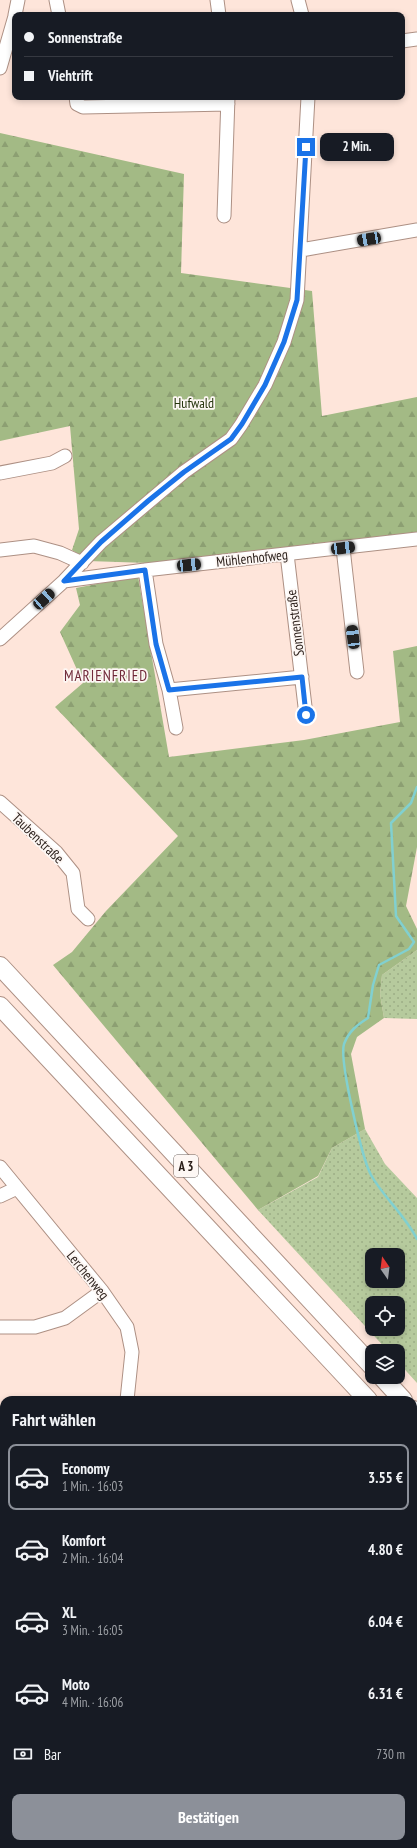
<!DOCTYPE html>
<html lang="de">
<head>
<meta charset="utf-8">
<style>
  :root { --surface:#171b24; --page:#242831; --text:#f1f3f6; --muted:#9ea1a6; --line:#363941; --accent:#8c9099 }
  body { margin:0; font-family:"PT Sans Narrow",sans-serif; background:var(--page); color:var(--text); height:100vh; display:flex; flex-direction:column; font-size:15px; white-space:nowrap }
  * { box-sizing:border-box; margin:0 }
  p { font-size:13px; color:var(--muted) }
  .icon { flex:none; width:22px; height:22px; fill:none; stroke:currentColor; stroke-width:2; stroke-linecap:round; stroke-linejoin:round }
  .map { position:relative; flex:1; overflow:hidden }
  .side { position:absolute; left:0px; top:1396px; width:417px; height:452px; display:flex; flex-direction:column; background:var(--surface); border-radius:12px 12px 0 0; box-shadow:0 2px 6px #0003 }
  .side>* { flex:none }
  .guide { position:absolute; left:12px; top:12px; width:393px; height:88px; border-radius:8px; box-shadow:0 2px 6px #0003; display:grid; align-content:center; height:88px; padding:0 12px; background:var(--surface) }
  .needle { width:26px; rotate:346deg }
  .tools { position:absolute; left:365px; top:1248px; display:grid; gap:8px }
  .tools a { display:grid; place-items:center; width:40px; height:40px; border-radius:8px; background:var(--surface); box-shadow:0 2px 6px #0003; font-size:20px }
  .end { position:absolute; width:18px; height:18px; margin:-9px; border:5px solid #1a73e8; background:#fff; box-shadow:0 0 0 2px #fff }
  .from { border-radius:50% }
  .bubble { position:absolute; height:28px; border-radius:8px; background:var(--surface); box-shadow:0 2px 6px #0003; font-size:13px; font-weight:600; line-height:28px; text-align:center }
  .car { position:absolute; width:12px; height:24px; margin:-12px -6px; border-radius:5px; box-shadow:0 0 3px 1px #0007; background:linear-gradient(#222 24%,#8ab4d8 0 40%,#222 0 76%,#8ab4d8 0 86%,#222 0) }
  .guide b { display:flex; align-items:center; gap:14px; height:38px; font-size:15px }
  .guide b+b { border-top:1px solid var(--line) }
  .guide i { width:10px; height:10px; background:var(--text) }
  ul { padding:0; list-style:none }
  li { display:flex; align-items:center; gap:12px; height:66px; margin:0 8px 6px; padding:0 4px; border:2px solid transparent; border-radius:8px }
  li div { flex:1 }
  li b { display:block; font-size:15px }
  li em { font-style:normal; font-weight:600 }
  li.selected { border-color:var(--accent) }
  li>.icon { width:36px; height:36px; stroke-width:1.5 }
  h2 { padding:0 12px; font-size:18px; line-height:48px }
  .pay { display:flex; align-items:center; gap:10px; height:44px; padding:0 12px; font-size:15px }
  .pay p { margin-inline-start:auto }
  .cta { display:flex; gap:8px; margin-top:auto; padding:8px 12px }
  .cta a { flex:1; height:46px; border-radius:8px; background:var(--accent); color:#fff; font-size:16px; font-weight:600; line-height:46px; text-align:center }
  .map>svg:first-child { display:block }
  .grass { fill:url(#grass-dots); fill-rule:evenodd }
  .forest { fill:url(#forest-firs) }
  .garden { fill:#b6ca9d }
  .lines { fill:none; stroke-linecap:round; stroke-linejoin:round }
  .stream { stroke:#81d0d0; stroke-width:2.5 }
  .minor-casing { stroke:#ad9084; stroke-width:15 }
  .major-casing { stroke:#ad9084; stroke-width:18 }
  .highway-casing { stroke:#ad9084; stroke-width:20 }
  .minor { stroke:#fff; stroke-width:13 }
  .major { stroke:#fff; stroke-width:16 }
  .highway { stroke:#fff; stroke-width:18 }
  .route { stroke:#1a73e8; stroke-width:5 }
  .labels { text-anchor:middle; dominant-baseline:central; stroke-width:3.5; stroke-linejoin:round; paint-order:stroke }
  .shield { fill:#fdf7f4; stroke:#685e5a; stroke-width:1 }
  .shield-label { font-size:13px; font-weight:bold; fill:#281d18 }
  .park-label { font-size:14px; fill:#26350d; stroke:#fdf7f4 }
  .street-label { font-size:14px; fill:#281d18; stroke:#fdf7f4 }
  .neighbourhood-label { font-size:15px; letter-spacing:1px; fill:#702a39; stroke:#fdf7f4 }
</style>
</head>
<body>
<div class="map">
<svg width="417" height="1848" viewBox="0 0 417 1848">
  <defs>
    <pattern id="grass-dots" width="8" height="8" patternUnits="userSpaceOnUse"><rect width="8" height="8" fill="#b6ca9d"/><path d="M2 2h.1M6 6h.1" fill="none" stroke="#9cad86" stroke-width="1.8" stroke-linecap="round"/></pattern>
    <pattern id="forest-firs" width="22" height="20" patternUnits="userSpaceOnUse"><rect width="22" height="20" fill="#a3ba85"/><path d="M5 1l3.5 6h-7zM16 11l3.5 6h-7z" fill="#8c9f72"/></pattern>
  </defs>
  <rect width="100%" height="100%" fill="#fee5da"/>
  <path class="grass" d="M417,950V1019L384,1018L380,994L382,975Z
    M365,1129L385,1164L417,1198V1383L398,1362V1351H388L258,1210L318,1177L332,1148ZM372,1255H398V1281H372ZM372,1303H398V1329H372Z
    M141,1844H164L168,1848H144Z"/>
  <path class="forest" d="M0,133L184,174L181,273L312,291L322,416L417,397V533L148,563L88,561L72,550L79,529L70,426L0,441Z
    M138,576L169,757L304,740L400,722L393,651L417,646V847L406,906L417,929V950L382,975L380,994L384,1018L357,1037L351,1054L365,1129L332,1148L318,1176L258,1210L53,965L72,952L106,911L178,836L55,707L83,683L60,632L80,605L76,588Z
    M4,1418V1579H0V1419Z
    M164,1844H343L350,1848H168Z"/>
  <path class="garden" d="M413,1835L417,1836V1848H406L408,1844H413Z"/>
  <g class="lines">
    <path class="stream" d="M417,787L411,803L391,823L396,916L414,942L409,949L379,965L373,985L368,1018C357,1025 349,1031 344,1044C339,1060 362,1158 371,1175C384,1198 405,1215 417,1239"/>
    <g class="minor-casing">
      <path id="minor" d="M56,0L59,15
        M217,0L219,15
        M298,0L302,15
        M15,15L18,0
        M402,41L417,39
        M0,68L15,16
        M76,97L77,104L83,107L228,104
        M224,216L228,97
        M301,250L417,230
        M0,473L52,463L65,456
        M343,548L357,672
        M0,550L34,546L60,553L82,563
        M287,554L306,715
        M145,570L156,644L169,690L176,728
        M64,581L145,570L417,539
        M0,639L64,581L101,542L184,472L231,439L241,425L265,385L284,342L297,300L308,97
        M169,690L302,677
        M0,802L56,852L73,873L78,909L88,919
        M0,1167L102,1291L127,1327L132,1352L127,1400
        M0,1196L17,1188
        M0,1327H35L65,1318L102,1291
        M0,1415L4,1414
        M0,1612H4
        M0,1687L4,1691
        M127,1844L130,1848"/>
    </g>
    <g class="major-casing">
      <path id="major" d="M413,1785L417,1773
        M395,1848L396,1844"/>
    </g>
    <g class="highway-casing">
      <path id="highway" d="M0,966L372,1366
        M0,1006L368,1400
        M382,1377L403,1400
        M413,1410L417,1415
        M413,1449L417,1453"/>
    </g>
    <use href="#minor" class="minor"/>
    <use href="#major" class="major"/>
    <use href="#highway" class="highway"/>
  </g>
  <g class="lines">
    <path class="route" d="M306,147L297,300L284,342L265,385L242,424L231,439L184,472L148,501L101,542L64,581L145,570L156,644L169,690L302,677L306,715"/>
  </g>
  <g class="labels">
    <rect class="shield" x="174" y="1155" width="24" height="22" rx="3"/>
    <g class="shield-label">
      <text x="186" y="1166">A 3</text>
    </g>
    <g class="park-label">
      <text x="194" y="403">Hufwald</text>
    </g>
    <g class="street-label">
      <text transform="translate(252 558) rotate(-6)">Mühlenhofweg</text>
      <text transform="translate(295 623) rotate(-97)">Sonnenstraße</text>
      <text transform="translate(38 838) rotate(44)">Taubenstraße</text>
      <text transform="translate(88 1275) rotate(51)">Lerchenweg</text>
    </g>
    <g class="neighbourhood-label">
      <text x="106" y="675">MARIENFRIED</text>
    </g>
  </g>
</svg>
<div class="tools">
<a><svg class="needle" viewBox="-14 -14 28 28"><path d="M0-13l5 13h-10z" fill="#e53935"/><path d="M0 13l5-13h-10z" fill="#9ea1a6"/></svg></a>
<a><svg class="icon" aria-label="locate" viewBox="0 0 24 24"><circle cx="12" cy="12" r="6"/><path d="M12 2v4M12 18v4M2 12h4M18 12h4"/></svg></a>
<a><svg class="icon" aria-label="layers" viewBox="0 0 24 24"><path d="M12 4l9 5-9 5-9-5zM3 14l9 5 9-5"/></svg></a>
</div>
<i class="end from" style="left:306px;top:715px"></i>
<i class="end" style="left:306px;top:147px"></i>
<div class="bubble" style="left:320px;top:133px;width:74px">2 Min.</div>
<i class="car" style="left:369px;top:239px;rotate:260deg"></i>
<i class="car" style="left:343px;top:548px;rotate:83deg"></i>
<i class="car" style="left:189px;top:565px;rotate:84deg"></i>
<i class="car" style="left:44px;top:599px;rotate:48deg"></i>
<i class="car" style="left:353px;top:637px;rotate:353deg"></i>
<div class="guide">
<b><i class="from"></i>Sonnenstraße</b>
<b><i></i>Viehtrift</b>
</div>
<section class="side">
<h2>Fahrt wählen</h2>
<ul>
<li class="selected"><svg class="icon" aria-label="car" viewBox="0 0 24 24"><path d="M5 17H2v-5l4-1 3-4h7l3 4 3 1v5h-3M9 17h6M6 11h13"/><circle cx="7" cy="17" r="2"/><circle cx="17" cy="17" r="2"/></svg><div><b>Economy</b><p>1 Min. · 16:03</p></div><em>3.55 €</em></li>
<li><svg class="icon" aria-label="car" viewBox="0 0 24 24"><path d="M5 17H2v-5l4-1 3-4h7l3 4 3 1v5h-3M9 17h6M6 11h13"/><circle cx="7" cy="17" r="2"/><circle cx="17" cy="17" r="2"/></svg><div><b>Komfort</b><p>2 Min. · 16:04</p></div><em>4.80 €</em></li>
<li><svg class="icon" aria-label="car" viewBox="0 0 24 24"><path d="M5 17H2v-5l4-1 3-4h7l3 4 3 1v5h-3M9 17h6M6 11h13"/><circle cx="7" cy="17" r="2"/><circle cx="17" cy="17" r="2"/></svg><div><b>XL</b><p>3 Min. · 16:05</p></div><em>6.04 €</em></li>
<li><svg class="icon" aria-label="car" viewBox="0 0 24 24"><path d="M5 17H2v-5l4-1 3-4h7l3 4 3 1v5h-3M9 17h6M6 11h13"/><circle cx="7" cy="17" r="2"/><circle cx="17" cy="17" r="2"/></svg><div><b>Moto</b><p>4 Min. · 16:06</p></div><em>6.31 €</em></li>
</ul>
<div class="pay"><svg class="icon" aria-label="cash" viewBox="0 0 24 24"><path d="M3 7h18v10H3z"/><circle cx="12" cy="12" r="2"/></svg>Bar<p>730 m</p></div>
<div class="cta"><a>Bestätigen</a></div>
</section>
</div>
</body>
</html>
